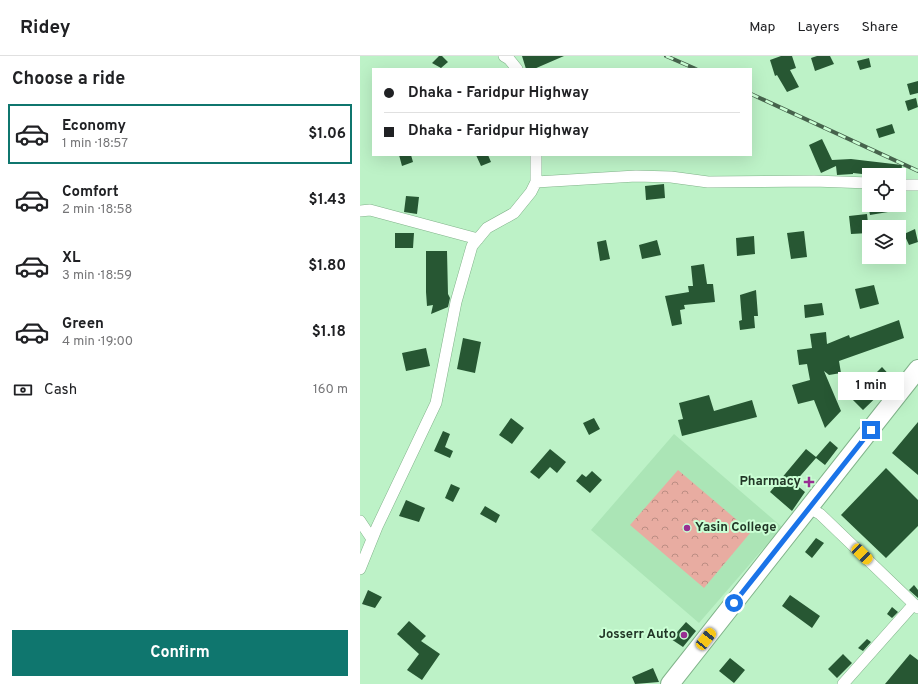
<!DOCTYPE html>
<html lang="en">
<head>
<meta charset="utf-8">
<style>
  :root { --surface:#fff; --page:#f6f6f6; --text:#202124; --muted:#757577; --line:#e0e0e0; --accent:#0f766e }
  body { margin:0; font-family:Overpass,sans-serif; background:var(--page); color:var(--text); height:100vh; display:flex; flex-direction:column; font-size:15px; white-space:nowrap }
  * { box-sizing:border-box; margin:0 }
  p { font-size:13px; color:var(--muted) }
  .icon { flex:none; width:22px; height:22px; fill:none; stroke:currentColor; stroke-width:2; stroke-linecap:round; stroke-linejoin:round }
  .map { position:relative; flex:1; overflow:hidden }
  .drawer { display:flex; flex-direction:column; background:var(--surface); width:360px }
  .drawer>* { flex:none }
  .top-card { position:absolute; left:12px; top:12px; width:380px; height:88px; border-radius:0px; box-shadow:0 4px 16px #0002; display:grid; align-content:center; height:88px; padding:0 12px; background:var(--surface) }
  .buttons { position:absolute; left:502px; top:112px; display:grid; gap:8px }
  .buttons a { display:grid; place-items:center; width:44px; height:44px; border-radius:0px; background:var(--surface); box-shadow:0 4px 16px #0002; font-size:20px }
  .end { position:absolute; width:18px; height:18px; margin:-9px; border:5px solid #1a73e8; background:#fff; box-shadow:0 0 0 2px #fff }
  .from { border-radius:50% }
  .bubble { position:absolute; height:28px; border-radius:0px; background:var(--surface); box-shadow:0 4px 16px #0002; font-size:13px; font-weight:700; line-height:28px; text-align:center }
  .car { position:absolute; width:12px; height:24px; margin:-12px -6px; border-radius:5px; box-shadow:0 0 3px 1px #0007; background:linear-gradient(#f5c518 24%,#345 0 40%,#f5c518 0 76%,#345 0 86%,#f5c518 0) }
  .top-card b { display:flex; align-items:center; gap:14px; height:38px; font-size:15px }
  .top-card b+b { border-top:1px solid var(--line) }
  .top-card i { width:10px; height:10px; background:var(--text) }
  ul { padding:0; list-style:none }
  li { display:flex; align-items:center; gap:12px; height:60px; margin:0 8px 6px; padding:0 4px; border:2px solid transparent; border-radius:0px }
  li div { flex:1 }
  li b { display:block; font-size:15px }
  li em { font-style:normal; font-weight:700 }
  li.current { border-color:var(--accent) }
  li>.icon { width:36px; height:36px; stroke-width:1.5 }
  h2 { padding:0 12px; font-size:18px; line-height:48px }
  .pay { display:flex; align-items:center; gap:10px; height:44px; padding:0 12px; font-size:15px }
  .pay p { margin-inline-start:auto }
  .button { display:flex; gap:8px; margin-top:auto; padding:8px 12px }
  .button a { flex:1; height:46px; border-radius:0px; background:var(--accent); color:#fff; font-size:16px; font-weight:700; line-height:46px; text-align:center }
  header { display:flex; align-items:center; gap:24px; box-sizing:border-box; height:56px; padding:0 20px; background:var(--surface); border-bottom:1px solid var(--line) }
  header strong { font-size:19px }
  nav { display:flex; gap:22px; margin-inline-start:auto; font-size:14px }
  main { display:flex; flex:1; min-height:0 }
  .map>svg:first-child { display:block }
  .built { fill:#abe5b6 }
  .park { fill:url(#park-crowns) }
  .building { fill:#275733 }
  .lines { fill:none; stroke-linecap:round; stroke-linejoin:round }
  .minor-casing { stroke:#81b38a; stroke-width:12 }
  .trunk-casing { stroke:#81b38a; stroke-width:20 }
  .minor { stroke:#fff; stroke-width:11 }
  .trunk { stroke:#fff; stroke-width:18 }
  .rail-casing { stroke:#46634c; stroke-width:4 }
  .rail { stroke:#caffd4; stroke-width:2.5; stroke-dasharray:8; stroke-linecap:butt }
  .route { stroke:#1a73e8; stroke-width:5 }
  .poi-dot { fill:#982f92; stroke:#caffd4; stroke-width:1.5 }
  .labels { text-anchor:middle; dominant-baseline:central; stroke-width:4; stroke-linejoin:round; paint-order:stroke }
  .poi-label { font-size:13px; font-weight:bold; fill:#223727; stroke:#caffd4; text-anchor:end }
</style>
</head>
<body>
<header>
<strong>Ridey</strong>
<nav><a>Map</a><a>Layers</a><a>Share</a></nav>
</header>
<main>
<section class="drawer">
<h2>Choose a ride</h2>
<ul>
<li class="current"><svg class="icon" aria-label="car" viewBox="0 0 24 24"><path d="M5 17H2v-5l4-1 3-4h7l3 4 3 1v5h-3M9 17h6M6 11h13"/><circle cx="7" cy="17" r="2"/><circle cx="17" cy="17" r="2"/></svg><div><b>Economy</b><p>1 min · 18:57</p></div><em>$1.06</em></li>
<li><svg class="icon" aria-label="car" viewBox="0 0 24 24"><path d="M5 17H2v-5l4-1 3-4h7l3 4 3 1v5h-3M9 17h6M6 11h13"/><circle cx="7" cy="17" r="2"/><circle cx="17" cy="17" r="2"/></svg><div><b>Comfort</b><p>2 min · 18:58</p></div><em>$1.43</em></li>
<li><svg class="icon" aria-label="car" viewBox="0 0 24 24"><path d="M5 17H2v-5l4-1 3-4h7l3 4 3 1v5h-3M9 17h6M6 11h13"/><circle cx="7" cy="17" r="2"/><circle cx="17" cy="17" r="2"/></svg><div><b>XL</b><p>3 min · 18:59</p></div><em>$1.80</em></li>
<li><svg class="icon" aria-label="car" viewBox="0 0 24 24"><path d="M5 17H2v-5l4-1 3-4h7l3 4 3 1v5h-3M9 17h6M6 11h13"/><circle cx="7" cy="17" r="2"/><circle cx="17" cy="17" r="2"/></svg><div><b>Green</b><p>4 min · 19:00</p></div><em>$1.18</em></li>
</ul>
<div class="pay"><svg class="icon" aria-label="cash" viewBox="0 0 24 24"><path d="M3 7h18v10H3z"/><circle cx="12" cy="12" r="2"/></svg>Cash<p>160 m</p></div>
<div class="button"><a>Confirm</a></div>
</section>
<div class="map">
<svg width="558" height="628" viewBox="0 0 558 628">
  <defs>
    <pattern id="park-crowns" width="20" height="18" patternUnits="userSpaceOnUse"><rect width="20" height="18" fill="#e8aca1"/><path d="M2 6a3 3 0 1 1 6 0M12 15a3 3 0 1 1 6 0" fill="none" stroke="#bc8d83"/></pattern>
  </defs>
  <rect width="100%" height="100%" fill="#bdf2c7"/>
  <path class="built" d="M314,378L422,471L339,567L231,474Z"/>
  <path class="park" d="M318,414L391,476L344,532L270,469Z"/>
  <path class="building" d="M79,0H82L88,6L81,12L72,7Z
    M162,0H204L174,13H166Z
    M421,0H432L436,12L430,14L439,31L427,36L417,19L415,20L410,4Z
    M457,0H470L474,8L455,15L451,2Z
    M509,2L511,11L500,14L497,5Z
    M558,25V37L550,39L547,28Z
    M556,42L558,51L548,55L545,45Z
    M532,68L535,77L519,82L516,73Z
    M462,83L472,104L491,103L542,109L541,119L514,117L511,119L493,117V118L477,119L476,110L461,117L449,89Z
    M39,99H51L53,106L42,110Z
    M116,99H128L131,106L121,110Z
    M304,128L305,142L286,144L285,130Z
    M46,140L59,141L57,158L44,156Z
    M508,149H527L528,156L510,159Z
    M507,158L509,177L491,178L489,160Z
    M555,173L558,186L549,189L544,178Z
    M444,175L447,201L431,203L427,177Z
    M35,177H54L53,192H35Z
    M394,180L395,198L377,200L376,182Z
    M246,184L250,203L240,205L237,186Z
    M297,184L301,199L282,203L279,189Z
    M66,195H87L88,238L90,242L88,251L71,258L73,249L67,250L66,236Z
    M344,208L347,228H353L355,246L324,249L325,253L320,254L322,268L312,270L305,240L329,236L328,230H333L331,210Z
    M514,229L519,248L500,253L495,233Z
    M396,234L398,260H394L395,272L380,274L379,265L382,264L380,239Z
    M462,247L464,259L445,262L444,249Z
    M539,264L544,282L479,305L481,317L469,319L464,315L481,355L465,372L454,344L438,348L432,329L450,324L447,308L439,309L437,294L452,292L450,278L466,276L467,288L489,279L490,282Z
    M103,282L121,286L115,317L97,313Z
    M66,292L70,310L46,315L42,297Z
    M522,311L534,324L503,354L491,342Z
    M349,339L354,355L392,344L397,361L322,380L318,364L323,363L319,347Z
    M151,362L164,372L152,388L139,379Z
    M234,362L240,373L229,379L223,367Z
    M558,366V419L532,397Z
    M83,375L90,378L85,391L93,395L90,402L74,395Z
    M470,385L478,392L465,409L456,402L434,427L445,436L432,455L410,436L446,393L456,401Z
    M190,393L206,406L197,417L190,411L179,423L170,416Z
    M526,412L558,444V470L526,502L481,459Z
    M232,415L242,424L230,437L216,425L222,418L226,421Z
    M91,428L100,432L93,446L85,442Z
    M46,444L65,452L59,466L39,460Z
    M125,450L140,459L136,467L120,458Z
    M456,482L464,487L452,502L445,496Z
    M554,529L558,534V542L549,534Z
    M8,534L22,541L15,552L2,548Z
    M430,539L460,560L452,572L422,550Z
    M532,551L538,556L532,562L527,558Z
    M49,565L66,580L61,585L80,598L62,624L47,614L59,598L37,578Z
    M326,566L336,575L323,591L311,583Z
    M507,583L511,586L503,595L498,592Z
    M483,598L492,607L477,622L468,613Z
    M550,598L558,604V628H525Z
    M370,602L385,614L374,627L359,615Z
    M293,612L299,626L275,628L272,621Z"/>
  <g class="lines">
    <g class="minor-casing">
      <path id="minor" d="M144,0L149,3L157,13
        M176,126L276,120L311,121L348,126L454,125L509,127
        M539,129H558
        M0,155L10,154L118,183
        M449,452L460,458L558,552
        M0,465L12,483
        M0,513L17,471L76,347L96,246L112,190L127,172L154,157L171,136L176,126V99
        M483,628L554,548"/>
    </g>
    <g class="trunk-casing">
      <path id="trunk" d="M310,628L558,313"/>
    </g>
    <use href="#minor" class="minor"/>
    <use href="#trunk" class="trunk"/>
    <g class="rail-casing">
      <path id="rail" d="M306,0L336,13
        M391,38L558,115"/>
    </g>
    <use href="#rail" class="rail"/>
  </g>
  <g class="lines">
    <path class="route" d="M374,547L511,374"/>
  </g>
  <g class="poi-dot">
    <path d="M447 420h4v4h4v4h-4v4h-4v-4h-4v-4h4z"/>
    <circle cx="327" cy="472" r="4"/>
    <circle cx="324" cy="579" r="4"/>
  </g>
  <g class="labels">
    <g class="poi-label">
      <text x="441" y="426">Pharmacy</text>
      <text x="335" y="472" text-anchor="start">Yasin College</text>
      <text x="316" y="579">Josserr Auto</text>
    </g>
  </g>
</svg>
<div class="buttons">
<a><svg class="icon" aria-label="locate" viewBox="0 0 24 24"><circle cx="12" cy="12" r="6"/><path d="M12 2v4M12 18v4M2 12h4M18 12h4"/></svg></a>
<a><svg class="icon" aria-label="layers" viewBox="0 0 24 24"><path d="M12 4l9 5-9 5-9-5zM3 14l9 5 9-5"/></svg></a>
</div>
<i class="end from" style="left:374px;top:547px"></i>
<i class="end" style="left:511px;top:374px"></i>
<div class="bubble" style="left:478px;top:316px;width:66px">1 min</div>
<i class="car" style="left:502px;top:498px;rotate:134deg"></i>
<i class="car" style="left:346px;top:583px;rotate:38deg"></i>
<div class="top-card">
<b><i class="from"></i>Dhaka - Faridpur Highway</b>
<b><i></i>Dhaka - Faridpur Highway</b>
</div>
</div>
</main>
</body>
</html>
